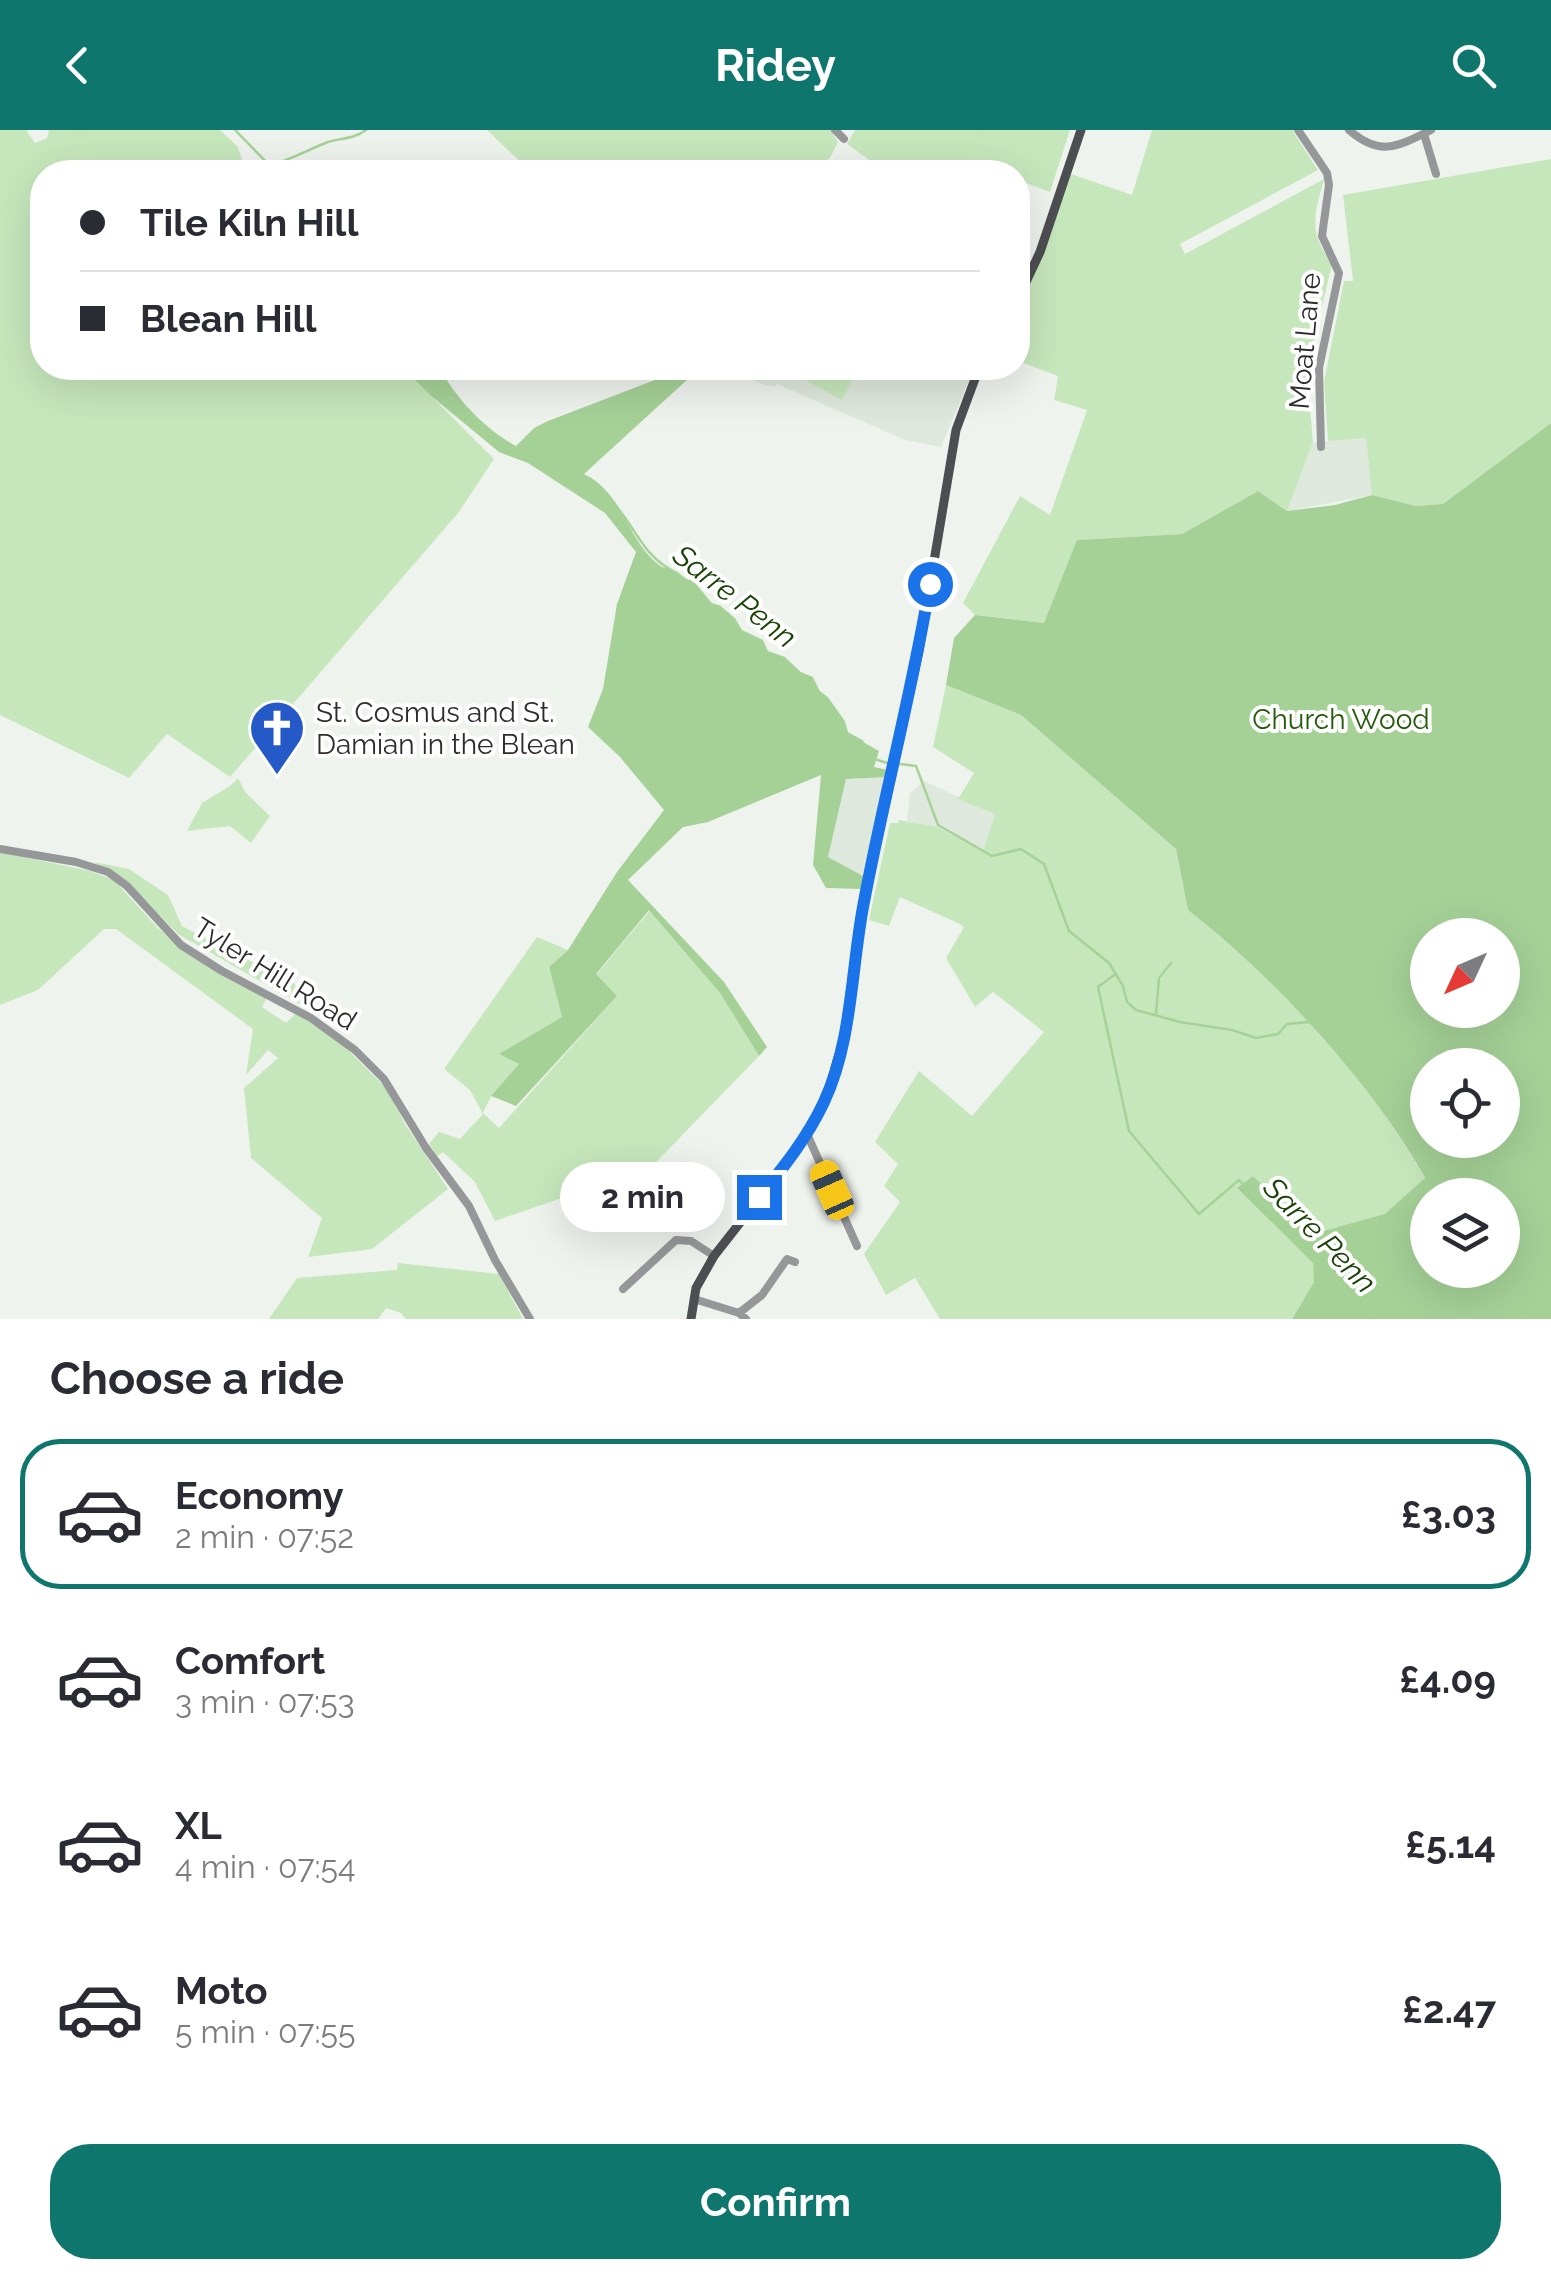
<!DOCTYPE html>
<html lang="en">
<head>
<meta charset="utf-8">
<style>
  :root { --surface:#fff; --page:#f2f2f3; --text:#2b2b33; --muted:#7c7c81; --line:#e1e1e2; --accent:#0f766e }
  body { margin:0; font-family:Raleway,sans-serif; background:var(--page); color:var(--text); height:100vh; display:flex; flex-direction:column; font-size:38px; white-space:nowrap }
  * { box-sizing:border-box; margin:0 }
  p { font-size:32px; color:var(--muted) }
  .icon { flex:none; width:55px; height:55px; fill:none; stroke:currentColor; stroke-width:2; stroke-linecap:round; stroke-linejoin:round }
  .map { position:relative; height:1189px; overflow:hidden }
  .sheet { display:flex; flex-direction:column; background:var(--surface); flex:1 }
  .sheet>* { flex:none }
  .top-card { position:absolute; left:30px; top:30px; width:1000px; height:220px; border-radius:40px; box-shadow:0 10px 40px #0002; display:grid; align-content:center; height:220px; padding:0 50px; background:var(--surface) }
  .needle { width:65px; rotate:226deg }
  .tools { position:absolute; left:1410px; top:788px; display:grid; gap:20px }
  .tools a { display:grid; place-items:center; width:110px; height:110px; border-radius:50%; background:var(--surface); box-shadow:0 10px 40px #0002; font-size:50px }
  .end { position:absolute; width:45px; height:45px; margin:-22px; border:12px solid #1a73e8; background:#fff; box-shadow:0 0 0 5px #fff }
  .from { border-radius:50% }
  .bubble { position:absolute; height:70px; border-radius:35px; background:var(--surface); box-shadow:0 10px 40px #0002; font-size:32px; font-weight:700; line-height:70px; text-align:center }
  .car { position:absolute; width:30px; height:60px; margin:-30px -15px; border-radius:12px; box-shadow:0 0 8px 2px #0007; background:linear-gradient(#f5c518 24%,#345 0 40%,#f5c518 0 76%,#345 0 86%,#f5c518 0) }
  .top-card b { display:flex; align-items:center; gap:35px; height:95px; font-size:38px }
  .top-card b+b { border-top:2px solid var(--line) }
  .top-card i { width:25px; height:25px; background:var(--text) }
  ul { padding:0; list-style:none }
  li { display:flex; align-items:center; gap:30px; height:150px; margin:0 20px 15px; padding:0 30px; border:5px solid transparent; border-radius:40px }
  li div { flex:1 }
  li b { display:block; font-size:38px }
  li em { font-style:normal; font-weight:700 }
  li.current { border-color:var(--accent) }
  li>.icon { width:90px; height:90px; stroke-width:1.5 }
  h2 { padding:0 50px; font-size:45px; line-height:120px }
  .button { display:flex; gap:20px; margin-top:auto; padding:20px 50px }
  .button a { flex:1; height:115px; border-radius:40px; background:var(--accent); color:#fff; font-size:40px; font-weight:700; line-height:115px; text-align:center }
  header { display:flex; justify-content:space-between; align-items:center; height:130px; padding:0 50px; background:var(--accent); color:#fff; font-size:45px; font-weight:700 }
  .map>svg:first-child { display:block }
  .built { fill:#dfe8dc }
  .green { fill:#c6e7bc }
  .forest { fill:#a5d197; fill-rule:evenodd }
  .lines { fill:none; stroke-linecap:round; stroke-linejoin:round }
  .stream { stroke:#a5d297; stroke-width:2.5 }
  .minor { stroke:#969799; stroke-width:8 }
  .major { stroke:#4c4e51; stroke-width:9 }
  .route { stroke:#1a73e8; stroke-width:12 }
  .labels { text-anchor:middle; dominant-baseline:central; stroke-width:8; stroke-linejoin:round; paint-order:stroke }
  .street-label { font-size:28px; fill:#2d2e2c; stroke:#fefffe }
  .poi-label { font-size:28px; fill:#2d2e2c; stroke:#fefffe; text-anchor:start }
  .park-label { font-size:28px; fill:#245b0a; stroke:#fefffe }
  .water-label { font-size:30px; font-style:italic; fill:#1a4307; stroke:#fefffe }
</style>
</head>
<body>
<header><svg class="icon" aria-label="back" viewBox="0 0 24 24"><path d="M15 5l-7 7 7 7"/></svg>Ridey<svg class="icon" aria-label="search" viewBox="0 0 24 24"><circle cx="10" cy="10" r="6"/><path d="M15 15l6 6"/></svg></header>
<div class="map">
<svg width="1551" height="1189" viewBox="0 0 1551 1189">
  <rect width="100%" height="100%" fill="#eff3ee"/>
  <path class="built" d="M729,238H974L941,317L905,310L777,254L775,257L762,254Z
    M1366,308L1372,365L1287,381L1313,312Z
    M887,647L863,746L828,727L846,649Z
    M924,651L995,684L983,723L937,698L907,691L910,663Z"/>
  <path class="green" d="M0,0H26L35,13L47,8L49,0H220L237,16L247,42H42V238H403L494,329L459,382L230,647L167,604L129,648L0,585Z
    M487,0H830L838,12L830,28L813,42H531Z
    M855,0H1070L1050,62L1018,50V42H886L847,14Z
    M1152,0H1292L1318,40L1180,114L1185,124L1324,49C1314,87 1308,100 1332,134L1307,240L1313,312L1287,381L1258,361L1182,404L1078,410L1044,493L975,485L963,473L1020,366L1050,385L1087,280L1054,270L1058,246L1018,231V181L1071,44L1132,65Z
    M1551,29V293L1443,374L1416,376L1372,365L1366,308L1328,311L1324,252L1344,151H1353L1343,65Z
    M803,238H846L856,243L842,270L798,246Z
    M946,555L1021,585L1176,719L1188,780C1276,849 1371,951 1425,1049L1386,1084L1313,1105L1253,1046L1238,1059L1314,1133V1152L1292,1189H940L915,1148L886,1165L864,1124L900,1072L884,1056L898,1034L875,1012L919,941L972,986L1044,902L993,862L975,877L946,828L964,797L960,794L900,767L889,796L869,790L890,693H898L899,690L937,697L983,722L995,684L958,669L974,643L933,617Z
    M238,648L246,663L270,686L251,713L230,696L187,701L202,673L230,656Z
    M0,722L90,741L114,750L157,797L192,827L267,868L262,877L286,893L296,883L342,914L389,961L405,994L448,1059L372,1119L308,1127L322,1088L251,1028L244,958L278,928L268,920L246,945L253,899L116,799H104L38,860L0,875Z
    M94,732L129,739L168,765L182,796L295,854L300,874L178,804L129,754Z
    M650,780L720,863L759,926L632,1057L611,1051L495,1091L475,1052L443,1022L437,1026L429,1014L439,1002L460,1009L483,984L470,960L444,939L537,807L568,820L549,837L562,887L500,924L520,933L491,966L483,983L499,998L617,866L596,845Z
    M398,1133L499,1144L523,1189H406L401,1183L386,1178L378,1189H269L297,1148L397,1140Z"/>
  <path class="forest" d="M403,238H440C456,269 485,299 516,316L534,298L548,291L686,238H700L584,344C624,363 626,409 659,435C664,439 667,437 673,441C682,445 683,451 693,452L711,474L720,477L734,489L741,501L762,511L767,522L784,528L799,543L812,548L819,562L827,568L844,592L847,603L879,621L874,637L888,640L887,647L846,649L828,727L863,746L861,759L826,758L813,735L821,645L708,692L683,697L628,750L724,852L767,917L759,926L720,863L649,780L596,844L617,866L516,976L491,966L519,934L499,924L562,887L549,837L568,820L617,742L664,680L620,627L588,597L603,559L617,474L636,422L605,383L528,333L499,322L430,265Z
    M1551,293V1189H1292L1314,1152L1313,1133L1237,1058L1253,1046L1313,1104L1385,1084L1425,1048C1372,953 1274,847 1188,780L1176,719L1021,585L946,555L954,508L975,485L1044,493L1077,410L1182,404L1258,361L1287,381L1335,375L1372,365L1416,376L1443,374ZM1428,805H1502V880H1428ZM1502,935V1010H1428V935ZM1502,1065V1140H1428V1065Z"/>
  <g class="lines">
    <path class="stream" d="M235,0L276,42
      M267,36C289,31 307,20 328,12C341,8 354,9 366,0
      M410,238L429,242L448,271L464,278L503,317L539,327L564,345L577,350L600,373L616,376C638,402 643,425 673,441C682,445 683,451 693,452L711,474L720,477L734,489L741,501L762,511L767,522L784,528L800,543L812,548L819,562L827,568L844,592L847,603L862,611L871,628L887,633
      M900,634L916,636L938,695L992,726L1021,719L1044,734L1069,801L1109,833L1123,856L1127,872L1136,880L1180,892L1232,900L1256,908L1278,904L1287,894L1385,885L1397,873L1428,872
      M1114,845L1098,857L1129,1001L1199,1084L1239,1050L1374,1189
      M1502,869L1532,868L1551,859
      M1156,884L1159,848L1171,833"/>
    <path class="minor" d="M835,0L844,9
      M1298,0L1327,43L1329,55L1322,106L1339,143L1319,238L1321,317
      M1349,0C1380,27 1397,17 1431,0
      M1424,4L1436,44
      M0,719L76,732L108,742L127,756L181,815L222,841L311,888L355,920L384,949L426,1018L469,1076L495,1130L530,1189
      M807,1004L857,1116
      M623,1159L676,1110L691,1111L714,1126
      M694,1169L739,1183L746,1189
      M739,1183L762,1165L787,1129L795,1132"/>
    <path class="major" d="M1018,169L1040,122L1081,0
      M691,1189L696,1158L714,1126L793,1025L826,969L844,907L863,776L919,521L956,300L979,238"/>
  </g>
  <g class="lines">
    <path class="route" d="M759,1067C784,1037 807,1008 824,972C852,912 851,842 863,777C883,669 912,563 930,454"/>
  </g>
  <defs>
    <g id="church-pin" transform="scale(2.875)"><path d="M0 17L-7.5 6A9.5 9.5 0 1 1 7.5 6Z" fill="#2459c7" stroke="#fefffe"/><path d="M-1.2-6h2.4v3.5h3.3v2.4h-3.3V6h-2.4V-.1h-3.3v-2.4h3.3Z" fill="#fff"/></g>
  </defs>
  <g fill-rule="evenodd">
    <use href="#church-pin" x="277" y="598"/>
  </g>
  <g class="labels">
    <g class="street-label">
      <text transform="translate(1305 211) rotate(-85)">Moat Lane</text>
      <text transform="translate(275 844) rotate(32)">Tyler Hill Road</text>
    </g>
    <g class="poi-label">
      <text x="316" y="582">St. Cosmus and St.<tspan x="316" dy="32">Damian in the Blean</tspan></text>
    </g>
    <g class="park-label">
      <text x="1341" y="589">Church Wood</text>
    </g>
    <g class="water-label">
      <text transform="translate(735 466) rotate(38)">Sarre Penn</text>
      <text transform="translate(1320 1105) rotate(46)">Sarre Penn</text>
    </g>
  </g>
</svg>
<div class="tools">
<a><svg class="needle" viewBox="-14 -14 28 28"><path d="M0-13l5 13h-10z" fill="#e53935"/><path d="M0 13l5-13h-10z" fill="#7c7c81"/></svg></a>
<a><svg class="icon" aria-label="locate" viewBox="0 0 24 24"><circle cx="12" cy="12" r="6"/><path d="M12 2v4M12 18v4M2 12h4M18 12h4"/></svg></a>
<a><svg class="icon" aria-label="layers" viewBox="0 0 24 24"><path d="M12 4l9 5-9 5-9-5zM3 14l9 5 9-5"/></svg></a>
</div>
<i class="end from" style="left:930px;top:454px"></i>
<i class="end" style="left:759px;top:1067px"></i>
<div class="bubble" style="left:560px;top:1032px;width:165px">2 min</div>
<i class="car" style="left:832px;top:1060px;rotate:336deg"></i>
<div class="top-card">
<b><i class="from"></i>Tile Kiln Hill</b>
<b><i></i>Blean Hill</b>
</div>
</div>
<section class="sheet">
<h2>Choose a ride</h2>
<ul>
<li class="current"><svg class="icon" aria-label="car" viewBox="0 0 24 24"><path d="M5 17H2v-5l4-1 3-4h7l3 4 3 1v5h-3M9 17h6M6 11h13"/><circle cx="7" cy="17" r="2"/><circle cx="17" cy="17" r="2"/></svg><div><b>Economy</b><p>2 min · 07:52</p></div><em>£3.03</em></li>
<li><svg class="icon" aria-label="car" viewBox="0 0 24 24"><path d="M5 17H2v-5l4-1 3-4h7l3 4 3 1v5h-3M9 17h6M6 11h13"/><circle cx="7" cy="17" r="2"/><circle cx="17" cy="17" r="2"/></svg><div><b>Comfort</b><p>3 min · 07:53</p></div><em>£4.09</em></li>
<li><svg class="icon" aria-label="car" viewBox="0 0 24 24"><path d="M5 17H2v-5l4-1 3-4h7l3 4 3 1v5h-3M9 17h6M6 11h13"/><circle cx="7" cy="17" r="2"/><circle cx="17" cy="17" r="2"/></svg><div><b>XL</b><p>4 min · 07:54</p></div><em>£5.14</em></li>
<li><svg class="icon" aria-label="car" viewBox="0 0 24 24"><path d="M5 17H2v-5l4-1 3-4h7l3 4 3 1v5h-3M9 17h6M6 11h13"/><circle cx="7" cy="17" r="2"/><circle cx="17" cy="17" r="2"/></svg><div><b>Moto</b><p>5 min · 07:55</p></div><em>£2.47</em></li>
</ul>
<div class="button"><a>Confirm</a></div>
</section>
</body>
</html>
